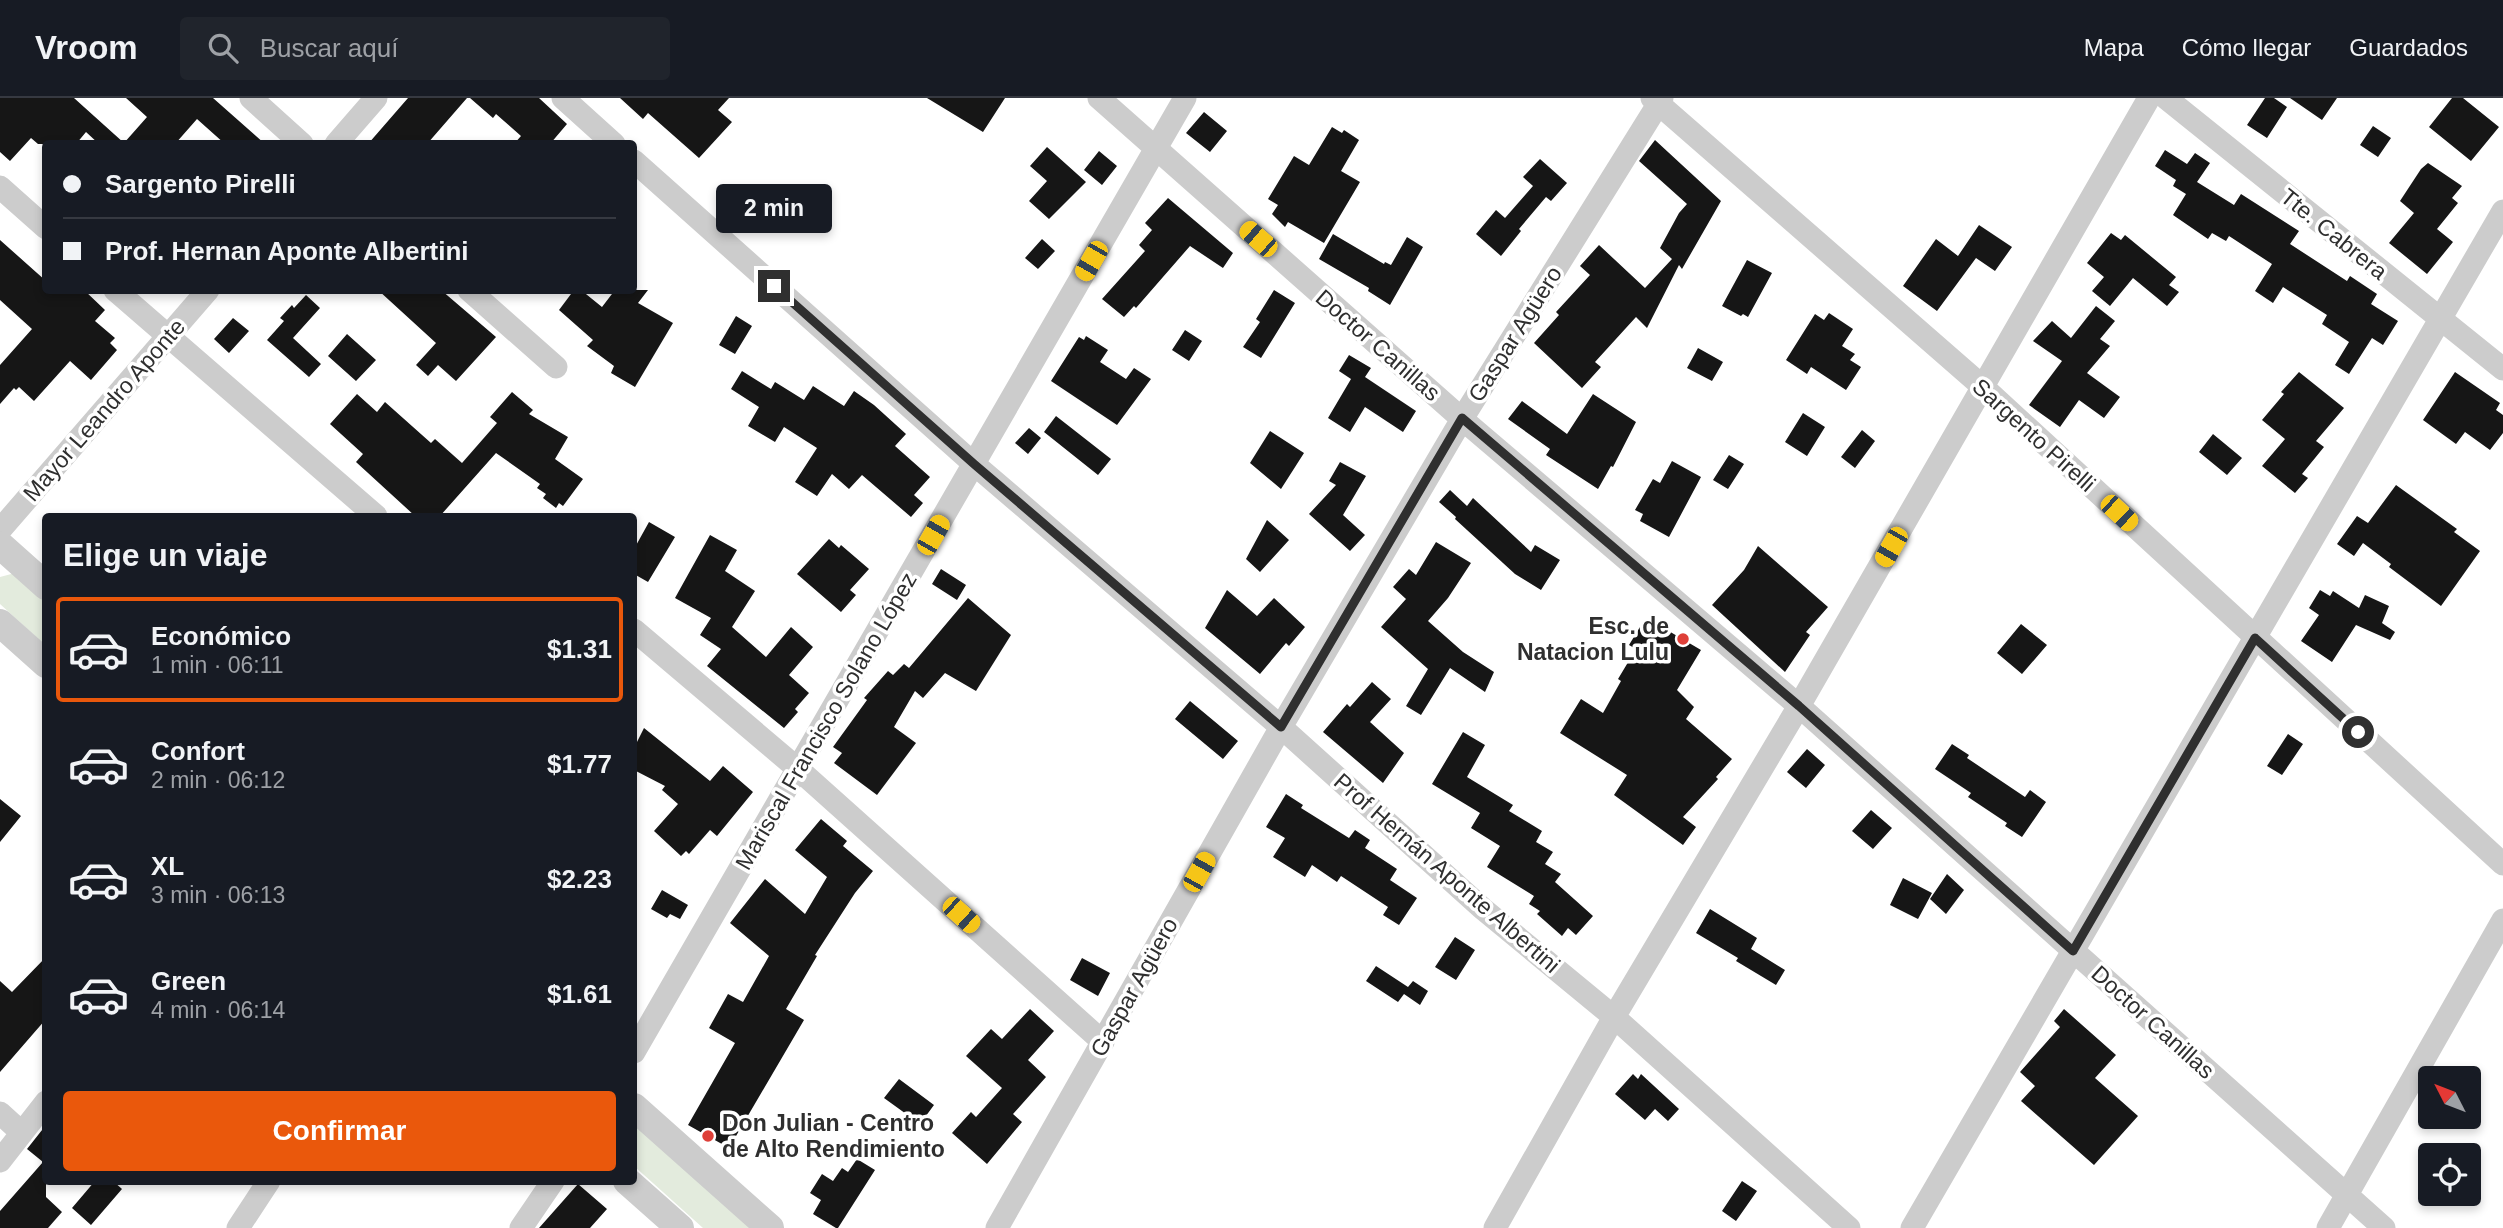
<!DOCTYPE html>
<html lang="es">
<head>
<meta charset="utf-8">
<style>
  :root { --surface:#171b24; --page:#20242c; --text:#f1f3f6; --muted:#9ea1a6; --line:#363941; --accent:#ea580c }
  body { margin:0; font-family:Arial,sans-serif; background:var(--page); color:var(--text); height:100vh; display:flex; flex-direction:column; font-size:26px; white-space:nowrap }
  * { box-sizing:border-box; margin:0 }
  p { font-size:23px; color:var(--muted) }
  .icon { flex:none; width:38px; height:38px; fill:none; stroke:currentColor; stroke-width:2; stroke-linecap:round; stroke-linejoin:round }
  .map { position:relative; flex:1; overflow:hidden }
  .details { position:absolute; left:42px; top:415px; width:595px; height:672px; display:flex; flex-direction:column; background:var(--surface); border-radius:7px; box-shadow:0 4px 10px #0003 }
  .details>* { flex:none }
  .hud { position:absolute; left:42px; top:42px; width:595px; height:154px; border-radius:7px; box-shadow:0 4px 10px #0003; display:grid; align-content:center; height:154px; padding:0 21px; background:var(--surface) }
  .needle { width:46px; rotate:312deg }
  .controls { position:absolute; left:2418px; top:968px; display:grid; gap:14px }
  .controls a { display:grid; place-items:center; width:63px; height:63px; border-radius:7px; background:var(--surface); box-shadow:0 4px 10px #0003; font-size:35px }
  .end { position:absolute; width:32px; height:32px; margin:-16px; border:9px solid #2f2f2f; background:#fff; box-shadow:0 0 0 4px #fff }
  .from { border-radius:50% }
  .bubble { position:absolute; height:49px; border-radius:7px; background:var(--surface); box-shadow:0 4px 10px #0003; font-size:23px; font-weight:800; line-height:49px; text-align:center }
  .car { position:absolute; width:21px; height:42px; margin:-21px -10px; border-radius:9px; box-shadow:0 0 5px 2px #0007; background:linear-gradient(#f5c518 24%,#345 0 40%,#f5c518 0 76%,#345 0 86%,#f5c518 0) }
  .hud b { display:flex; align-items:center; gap:24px; height:66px; font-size:26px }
  .hud b+b { border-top:2px solid var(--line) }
  .hud i { width:18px; height:18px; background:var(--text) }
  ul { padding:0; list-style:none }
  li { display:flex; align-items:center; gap:21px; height:105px; margin:0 14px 10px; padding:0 7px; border:4px solid transparent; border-radius:7px }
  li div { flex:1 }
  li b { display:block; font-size:26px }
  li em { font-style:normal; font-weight:800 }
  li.selected { border-color:var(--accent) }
  li>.icon { width:63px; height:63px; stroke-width:1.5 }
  h2 { padding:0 21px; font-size:32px; line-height:84px }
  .primary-button { display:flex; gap:14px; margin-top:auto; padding:14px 21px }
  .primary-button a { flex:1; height:80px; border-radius:7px; background:var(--accent); color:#fff; font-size:28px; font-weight:800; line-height:80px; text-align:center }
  header { display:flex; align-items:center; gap:42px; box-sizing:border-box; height:98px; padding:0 35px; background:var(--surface); border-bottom:2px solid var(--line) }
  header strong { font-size:33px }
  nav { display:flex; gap:38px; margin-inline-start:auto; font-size:24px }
  .search { width:490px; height:63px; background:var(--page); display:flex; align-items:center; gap:18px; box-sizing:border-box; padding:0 24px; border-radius:7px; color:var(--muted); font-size:26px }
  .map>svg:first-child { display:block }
  .green { fill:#e3ebdd }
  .building { fill:#161616 }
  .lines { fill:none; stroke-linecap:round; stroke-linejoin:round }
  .minor { stroke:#ccc; stroke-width:23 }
  .tertiary { stroke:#ccc; stroke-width:28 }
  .route { stroke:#2f2f2f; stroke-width:9 }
  .poi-dot { fill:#de3f38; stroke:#fff; stroke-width:2.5 }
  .labels { text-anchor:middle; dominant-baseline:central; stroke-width:7; stroke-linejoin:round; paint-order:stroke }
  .street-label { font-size:23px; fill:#2f2f2f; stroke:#fff }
  .poi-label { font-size:23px; font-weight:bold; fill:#2f2f2f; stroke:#fff; text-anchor:end }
</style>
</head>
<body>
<header>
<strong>Vroom</strong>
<div class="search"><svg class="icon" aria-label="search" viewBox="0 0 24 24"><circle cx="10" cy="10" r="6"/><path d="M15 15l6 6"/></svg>Buscar aquí</div>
<nav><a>Mapa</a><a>Cómo llegar</a><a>Guardados</a></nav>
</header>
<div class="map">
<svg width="2503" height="1130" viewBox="0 0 2503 1130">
  <rect width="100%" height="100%" fill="#fff"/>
  <path class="green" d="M15,475L45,502V547L0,506V479Z
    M634,1024L752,1130H703L634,1068Z"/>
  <path class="building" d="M0,0H74L124,45L147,19L126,0H213L265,46H225L197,21L175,46H99L86,34L76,46H38L31,40L10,63L0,54Z
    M408,0H467L427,46H368Z
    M470,0H539L567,26L550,46H514L521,38L496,16L493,20Z
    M620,0H729L718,12L732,24L699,60L648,15L643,21Z
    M927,0H1005L983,34Z
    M2265,0H2274L2287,9L2267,40L2247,27Z
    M2290,0H2337L2322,22Z
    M2452,0H2463L2499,29L2471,63L2429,29Z
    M1204,14L1227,33L1210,54L1186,35Z
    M2373,28L2391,40L2378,59L2360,47Z
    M1332,29L1342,35L1344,32L1359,42L1341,73L1360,84L1324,145L1288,124L1285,129L1272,116L1278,107L1268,101L1294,58L1309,67Z
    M1655,42L1721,103L1682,171L1679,167L1647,230L1636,219L1595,264L1601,269L1582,290L1534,245L1559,217L1556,214L1590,177L1580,168L1599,147L1645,190L1672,161L1660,150L1679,115L1687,106L1639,63Z
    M1047,49L1086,84L1049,121L1029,103L1047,83L1030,68Z
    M2165,52L2187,66L2195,55L2210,65L2197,84L2234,107L2241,96L2299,133L2290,146L2347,183L2350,178L2377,196L2371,206L2398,223L2383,247L2372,240L2349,276L2335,267L2349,244L2322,226L2327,217L2283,189L2273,205L2255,193L2272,166L2229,138L2226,143L2212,135L2208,141L2173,117L2186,96L2173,88L2176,82L2155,68Z
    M1099,53L1117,68L1102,87L1084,72Z
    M1540,61L1567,85L1551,103L1546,99L1519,131L1521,133L1501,158L1476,136L1496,112L1505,120L1533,88L1523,79Z
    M2428,65L2462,88L2452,100L2458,105L2437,131L2453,144L2427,176L2389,145L2414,115L2400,103L2421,71Z
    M1168,100L1233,155L1223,170L1190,148L1136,210L1134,208L1124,219L1102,201L1145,153L1139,147L1152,132L1145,125Z
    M1979,127L2012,149L1995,173L1976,160L1937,213L1903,188L1936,141L1958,158Z
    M2111,135L2121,142L2125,137L2176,179L2169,187L2179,194L2167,208L2133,180L2110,208L2092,193L2104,179L2087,165Z
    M1333,136L1384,166L1385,164L1391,167L1407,139L1423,149L1390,207L1368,193L1369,190L1319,161Z
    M1042,141L1055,153L1038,171L1025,160Z
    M0,142L46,183V192H84L105,212L95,223L115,240L110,245L117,252L91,282L70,263L34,303L19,289L16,292L14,290L0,306V267L32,231L0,202Z
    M1747,162L1772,175L1748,219L1743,216L1741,218L1722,208Z
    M378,192H441L496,239L456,283L438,267L428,278L416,267L436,245Z
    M574,192H581L602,209L615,192H648L638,205L673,225L635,289L611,275L614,268L587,248L593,242L559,212Z
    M1274,192L1295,205L1261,260L1243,249L1260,224L1256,221Z
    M306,197L320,210L293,240L321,266L309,279L267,242L284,223L280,220L292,207L294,210Z
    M2096,208L2115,223L2100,241L2110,248L2087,275L2120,299L2104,320L2079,302L2060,329L2029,307L2062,263L2033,243L2052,223L2071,240Z
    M1829,215L1853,231L1842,248L1855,256L1850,262L1861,269L1846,292L1811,269L1807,276L1786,262L1815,216L1824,222Z
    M736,218L752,228L735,256L719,247Z
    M233,220L249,233L229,255L214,241Z
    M1185,232L1202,243L1189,263L1172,252Z
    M347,236L376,262L356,283L328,258Z
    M1086,238L1108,252L1100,264L1126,281L1134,270L1151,281L1117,327L1051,283L1079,239L1084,242Z
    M1698,250L1723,264L1712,283L1687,270Z
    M1349,257L1371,270L1365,279L1416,313L1403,334L1365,309L1350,334L1328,320L1351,281L1339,273Z
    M742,273L771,291L775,284L804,302L813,288L844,308L854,293L874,307L906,336L895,348L930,379L914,397L923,405L911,419L862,377L849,391L832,376L817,398L795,384L817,350L784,329L775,344L748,328L759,309L731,291Z
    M2299,274L2344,310L2316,343L2324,349L2302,376L2308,380L2295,395L2262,368L2285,341L2262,322L2284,296L2281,294Z
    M2455,274L2500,305L2496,312L2503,317V335L2490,352L2465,334L2456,346L2423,322Z
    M512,294L533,312L529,316L568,339L555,361L583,381L563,408L559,405L556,410L543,400L546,396L537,390L540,386L496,355L440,418H415L356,364L363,356L330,326L357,296L377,314L385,304L431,345L435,341L462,365L497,325L490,319Z
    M1593,296L1636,324L1613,369L1611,368L1598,391L1546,357L1550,351L1508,321L1522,303L1567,336Z
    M1803,315L1825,329L1807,358L1785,344Z
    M1056,318L1111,361L1098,377L1044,334Z
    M1029,330L1041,340L1028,356L1015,345Z
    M1862,332L1875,343L1855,370L1841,359Z
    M1270,333L1304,355L1281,391L1250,365Z
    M2213,336L2242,360L2227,377L2199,354Z
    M1729,357L1744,366L1728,391L1713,382Z
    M1672,363L1701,379L1669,439L1640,423L1643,416L1635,412L1653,381L1660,385Z
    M1340,364L1366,378L1343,417L1365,437L1350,453L1309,416L1336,387L1329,383Z
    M2396,387L2457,431L2454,434L2480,453L2441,508L2389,469L2391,466L2363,445L2354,458L2337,446L2357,418L2368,425Z
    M1450,392L1467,408L1473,400L1531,454L1535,447L1560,462L1541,492L1515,476L1455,421L1456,419L1439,404Z
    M1267,422L1289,442L1260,474L1246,461Z
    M649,424L675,439L648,484L634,476V451Z
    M710,437L737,452L725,473L755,493L732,529L766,559L791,529L813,549L789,577L809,595L795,611L798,614L784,630L707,568L721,551L700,537L711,520L675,500Z
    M829,441L839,450L841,447L869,471L850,492L856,497L841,514L797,476Z
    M1436,444L1471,465L1448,500L1428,523L1463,554L1494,574L1485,594L1450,570L1421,617L1406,608L1428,571L1381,529L1406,501L1393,489L1409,471L1416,477Z
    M1758,448L1828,509L1806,534L1810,537L1785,574L1712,507L1744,472Z
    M941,471L966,487L957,502L932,486Z
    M1227,492L1257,518L1274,500L1305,529L1289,548L1286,545L1260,576L1205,530Z
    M2320,492L2330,498L2333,493L2359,510L2365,497L2389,508L2382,525L2395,534L2390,542L2356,527L2332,564L2301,543L2319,517L2309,510Z
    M968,500L1011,537L976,593L945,575L923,600L915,593L894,629L916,645L877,697L834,665L842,655L833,649L867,602L864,600L888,573L893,577L904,566L909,570Z
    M1643,524L1665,536L1667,532L1701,552L1677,592L1694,609L1686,621L1732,661L1716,679L1718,681L1683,719L1696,729L1683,747L1614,697L1627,677L1560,635L1581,601L1603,615L1621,583L1618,581L1636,551L1629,547Z
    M2021,526L2047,547L2022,576L1997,555Z
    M1372,584L1391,601L1370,624L1404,655L1383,685L1323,634L1347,606L1350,609Z
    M1190,603L1238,643L1223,661L1175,621Z
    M644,630L710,683L723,668L753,694L717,738L710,732L689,756L686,753L681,758L654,733L678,706L662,692L665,688L634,672V650Z
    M1463,634L1485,647L1467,679L1513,707L1509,713L1542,733L1536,744L1553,754L1545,766L1561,776L1555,784L1593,818L1576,837L1568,830L1562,838L1537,816L1540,813L1529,806L1534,798L1487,769L1500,748L1471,730L1480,715L1432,686Z
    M2288,636L2303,646L2282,677L2267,668Z
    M1952,646L1969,657L1967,660L2025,699L2030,692L2046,704L2022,739L2005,728L2007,725L1968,699L1971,695L1935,671Z
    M1807,651L1825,667L1806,690L1787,674Z
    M1286,696L1303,707L1301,710L1349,740L1355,732L1370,742L1365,750L1397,771L1390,782L1417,800L1399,827L1383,817L1388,809L1341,778L1337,784L1312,767L1305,779L1273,759L1285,740L1266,729Z
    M0,701L21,718L0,744Z
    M1871,712L1892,730L1873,751L1852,733Z
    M821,721L847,743L843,748L873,773L855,795L815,857L817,858L786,911L804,922L729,1050L688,1027L735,945L709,930L728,896L743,904L769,858L730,825L765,781L805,816L827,779L795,752Z
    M1947,776L1964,792L1946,816L1930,801Z
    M1903,780L1932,795L1918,821L1890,807Z
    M662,792L688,807L680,821L670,816L667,820L651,811Z
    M1710,811L1757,840L1751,851L1785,872L1776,887L1736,863L1738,860L1696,835Z
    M1455,839L1475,852L1456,882L1435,869Z
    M46,859V921L0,974V883L12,894Z
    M1082,860L1110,875L1098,898L1070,882Z
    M1376,868L1408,889L1413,883L1428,893L1420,907L1404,896L1398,904L1366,883Z
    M1030,911L1054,933L1028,962L1046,979L1013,1016L1022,1024L987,1066L952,1035L971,1014L976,1019L1002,990L966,958L991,931L1002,941Z
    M2064,911L2116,957L2095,980L2138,1018L2094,1067L2021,1003L2035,988L2020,974L2060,929L2054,923Z
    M1633,976L1638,981L1641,976L1679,1011L1668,1023L1655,1011L1645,1022L1615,996Z
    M899,981L934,1007L920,1026L884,1000Z
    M46,1027V1099L62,1114L48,1130H0V1113L43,1064L27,1051Z
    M857,1061L875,1072L838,1130H836L813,1116L821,1102L810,1095L822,1076L833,1083L842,1070L848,1074Z
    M95,1083H113L122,1091L91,1127L72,1110Z
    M1742,1083L1757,1093L1736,1123L1722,1113Z
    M578,1086L607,1111L590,1130H539Z"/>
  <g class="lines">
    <path class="minor" d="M251,0L302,46
      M563,0L614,46
      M1099,0L1462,321L1799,608L2384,1130
      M1652,0L1983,289L2503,766
      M2166,0L2503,271
      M336,46L376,0
      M634,63L974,366L1281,629L1483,811L1614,919L1849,1130
      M0,89L46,130
      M115,192L376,418
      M469,192L556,269
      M0,432L208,192
      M634,532L798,671L1103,944
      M634,954L1185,0
      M0,1015L22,1035
      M0,1063L46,1004
      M238,1130L269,1083
      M521,1130L553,1083
      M997,1130L1281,629L1462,321L1662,0
      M1495,1130L1614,919L1799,608L2149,0
      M1912,1130L2503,113
      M2328,1130L2503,822"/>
    <path class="tertiary" d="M0,447L46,488
      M0,525L46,566
      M634,1009L770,1130
      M627,1083L680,1130"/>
  </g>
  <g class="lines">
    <path class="route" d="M774,188L974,366L1281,629L1462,320L1799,608L2073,853L2255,540L2358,634"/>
  </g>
  <g class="poi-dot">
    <circle cx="1683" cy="541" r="7"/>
    <circle cx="708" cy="1038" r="7"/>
  </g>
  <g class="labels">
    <g class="street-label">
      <text transform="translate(2334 136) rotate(39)">Tte. Cabrera</text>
      <text transform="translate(1515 236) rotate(-58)">Gaspar Agüero</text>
      <text transform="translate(1378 247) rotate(41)">Doctor Canillas</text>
      <text transform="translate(104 312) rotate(-49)">Mayor Leandro Aponte</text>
      <text transform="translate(2034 337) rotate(42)">Sargento Pirelli</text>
      <text transform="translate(826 623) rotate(-60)">Mariscal Francisco Solano López</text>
      <text transform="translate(1447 775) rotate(41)">Prof Hernán Aponte Albertini</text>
      <text transform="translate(1134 889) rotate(-61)">Gaspar Agüero</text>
      <text transform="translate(2153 924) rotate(42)">Doctor Canillas</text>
    </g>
    <g class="poi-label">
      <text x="1669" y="528">Esc. de<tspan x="1669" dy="26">Natacion Lulu</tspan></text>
      <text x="722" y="1025" text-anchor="start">Don Julian - Centro<tspan x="722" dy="26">de Alto Rendimiento</tspan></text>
    </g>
  </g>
</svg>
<div class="controls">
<a><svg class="needle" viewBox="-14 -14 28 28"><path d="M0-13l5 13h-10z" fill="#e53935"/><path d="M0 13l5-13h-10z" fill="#9ea1a6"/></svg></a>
<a><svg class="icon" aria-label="locate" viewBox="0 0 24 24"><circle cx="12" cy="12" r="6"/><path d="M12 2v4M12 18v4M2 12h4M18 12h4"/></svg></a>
</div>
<i class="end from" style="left:2358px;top:634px"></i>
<i class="end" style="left:774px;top:188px"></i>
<div class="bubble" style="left:716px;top:86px;width:116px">2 min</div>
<i class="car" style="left:1258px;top:141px;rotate:311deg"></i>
<i class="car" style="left:1091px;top:163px;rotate:210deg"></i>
<i class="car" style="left:2119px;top:415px;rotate:133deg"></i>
<i class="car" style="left:933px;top:437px;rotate:30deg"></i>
<i class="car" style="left:1891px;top:449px;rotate:210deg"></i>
<i class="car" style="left:1199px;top:774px;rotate:29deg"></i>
<i class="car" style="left:961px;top:817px;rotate:132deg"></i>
<div class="hud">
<b><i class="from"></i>Sargento Pirelli</b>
<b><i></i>Prof. Hernan Aponte Albertini</b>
</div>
<section class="details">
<h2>Elige un viaje</h2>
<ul>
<li class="selected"><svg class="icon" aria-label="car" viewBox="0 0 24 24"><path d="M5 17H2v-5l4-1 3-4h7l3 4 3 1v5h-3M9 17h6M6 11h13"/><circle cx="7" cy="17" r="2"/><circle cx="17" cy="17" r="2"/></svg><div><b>Económico</b><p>1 min · 06:11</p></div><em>$1.31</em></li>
<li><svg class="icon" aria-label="car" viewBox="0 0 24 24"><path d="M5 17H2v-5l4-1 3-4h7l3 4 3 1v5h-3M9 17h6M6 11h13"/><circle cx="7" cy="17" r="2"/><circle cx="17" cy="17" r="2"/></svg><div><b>Confort</b><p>2 min · 06:12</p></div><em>$1.77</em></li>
<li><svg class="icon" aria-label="car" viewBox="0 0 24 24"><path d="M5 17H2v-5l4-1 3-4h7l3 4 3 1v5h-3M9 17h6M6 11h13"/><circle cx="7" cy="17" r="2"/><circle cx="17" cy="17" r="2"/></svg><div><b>XL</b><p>3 min · 06:13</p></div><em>$2.23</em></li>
<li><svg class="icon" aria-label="car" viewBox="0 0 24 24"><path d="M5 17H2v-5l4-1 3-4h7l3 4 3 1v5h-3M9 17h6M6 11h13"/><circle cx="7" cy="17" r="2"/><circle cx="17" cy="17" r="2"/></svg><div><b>Green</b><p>4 min · 06:14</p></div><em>$1.61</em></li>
</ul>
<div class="primary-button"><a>Confirmar</a></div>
</section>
</div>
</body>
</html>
